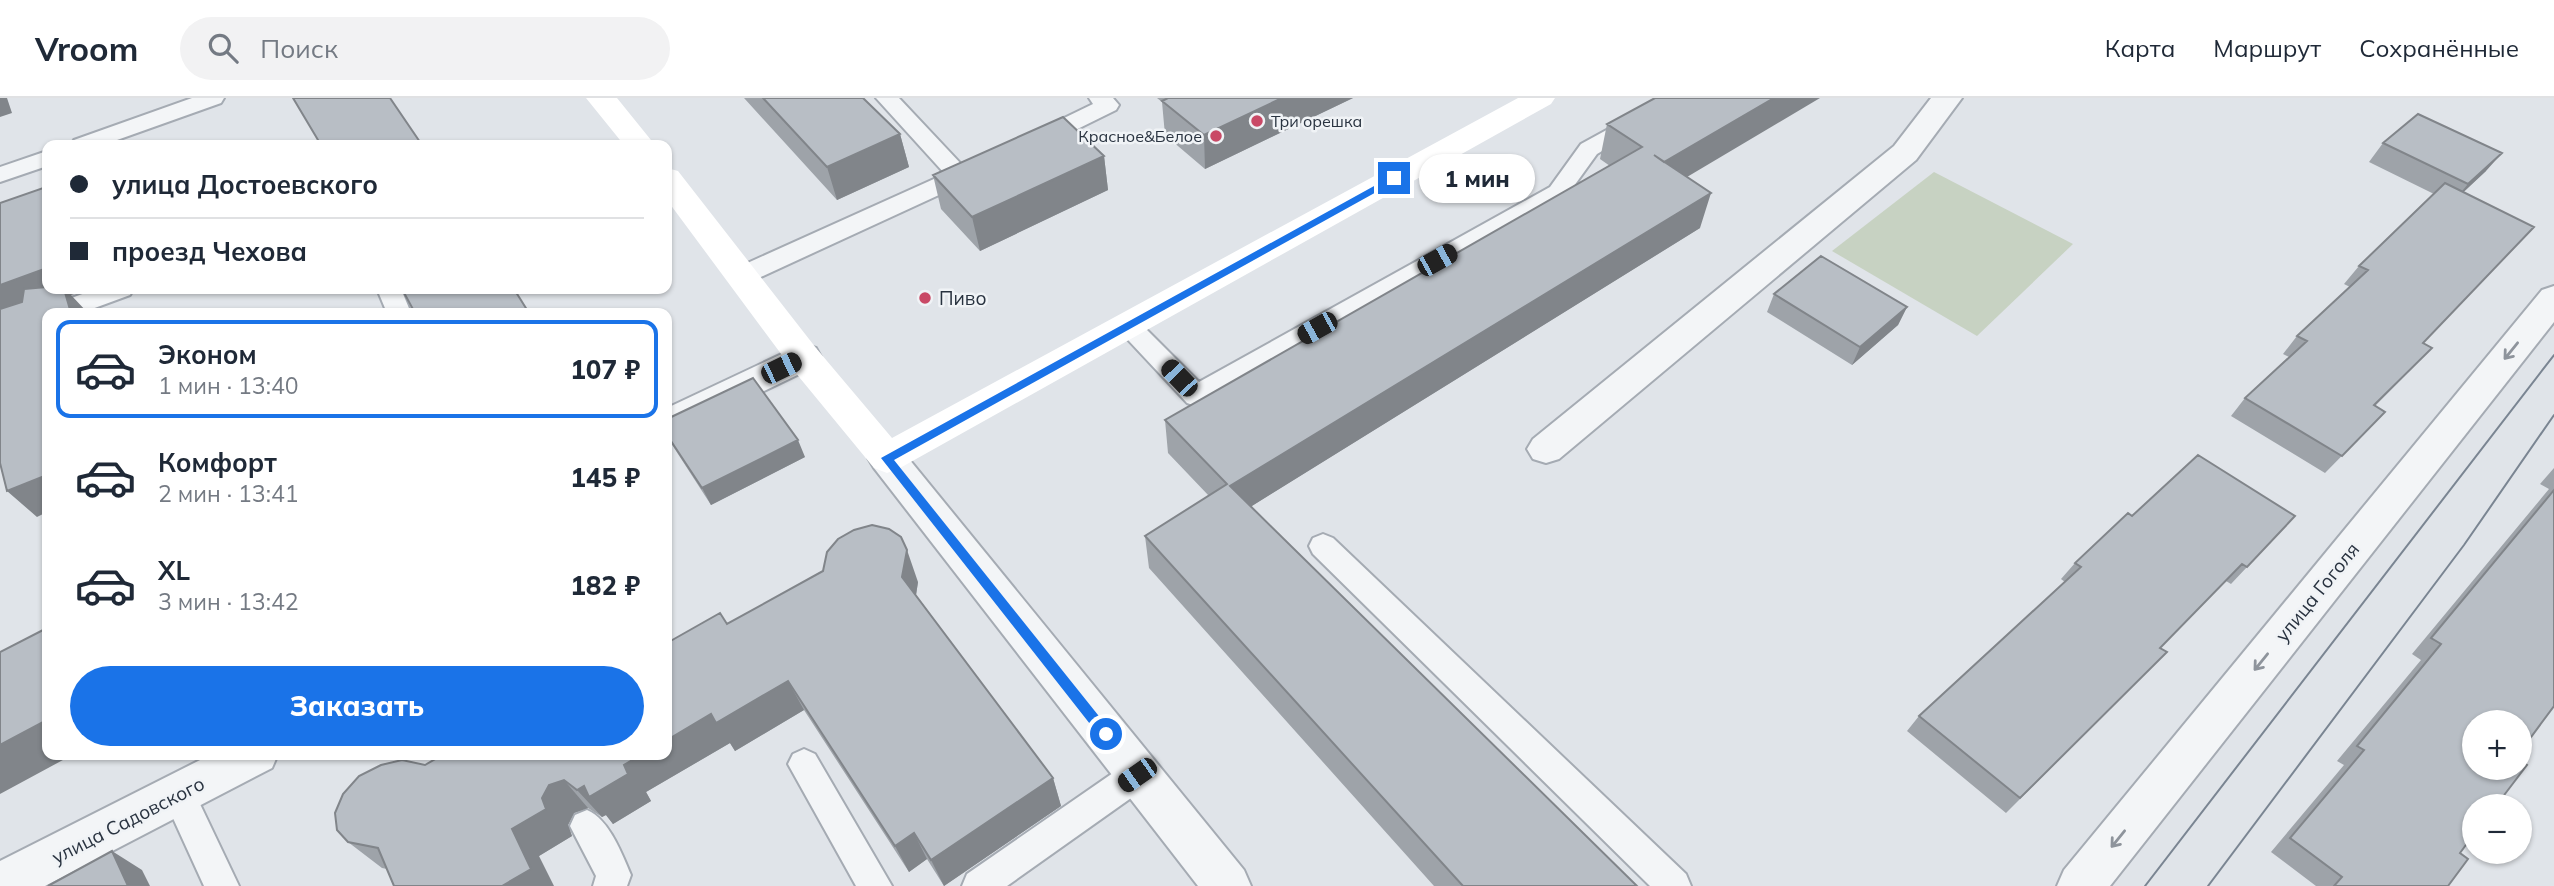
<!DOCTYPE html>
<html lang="ru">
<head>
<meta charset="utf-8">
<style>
  :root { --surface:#fff; --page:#f2f2f3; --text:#1f2937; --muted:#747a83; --line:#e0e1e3; --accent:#1a73e8 }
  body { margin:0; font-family:Mulish,sans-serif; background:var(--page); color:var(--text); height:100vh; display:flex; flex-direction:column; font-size:26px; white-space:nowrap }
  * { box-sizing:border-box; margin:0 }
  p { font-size:23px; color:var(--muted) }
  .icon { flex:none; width:38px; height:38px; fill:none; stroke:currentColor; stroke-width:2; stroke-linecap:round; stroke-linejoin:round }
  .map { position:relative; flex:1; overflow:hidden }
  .sheet { position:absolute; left:42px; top:210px; width:630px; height:452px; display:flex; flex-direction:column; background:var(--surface); border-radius:14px; box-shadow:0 2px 5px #0004 }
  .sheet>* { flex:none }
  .guide { position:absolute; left:42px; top:42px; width:630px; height:154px; border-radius:14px; box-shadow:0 2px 5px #0004; display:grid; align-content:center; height:154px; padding:0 28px; background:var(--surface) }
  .buttons { position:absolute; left:2462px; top:612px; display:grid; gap:14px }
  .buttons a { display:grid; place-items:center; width:70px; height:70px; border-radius:50%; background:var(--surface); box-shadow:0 2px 5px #0004; font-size:35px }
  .end { position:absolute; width:32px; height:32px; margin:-16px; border:9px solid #1a73e8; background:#fff; box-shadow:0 0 0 4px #fff }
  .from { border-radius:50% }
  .bubble { position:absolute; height:49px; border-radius:24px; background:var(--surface); box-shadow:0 2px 5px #0004; font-size:23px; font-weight:800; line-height:49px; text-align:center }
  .car { position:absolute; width:21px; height:42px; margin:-21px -10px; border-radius:9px; box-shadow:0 0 5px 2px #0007; background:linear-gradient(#222 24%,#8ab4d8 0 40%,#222 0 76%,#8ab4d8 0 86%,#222 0) }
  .guide b { display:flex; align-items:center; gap:24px; height:66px; font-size:26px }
  .guide b+b { border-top:2px solid var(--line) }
  .guide i { width:18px; height:18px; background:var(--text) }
  ul { padding:12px 0 0; list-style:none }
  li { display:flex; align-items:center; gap:21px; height:98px; margin:0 14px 10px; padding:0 14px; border:4px solid transparent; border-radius:14px }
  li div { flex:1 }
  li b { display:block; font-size:26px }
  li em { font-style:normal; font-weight:800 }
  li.on { border-color:var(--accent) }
  li>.icon { width:63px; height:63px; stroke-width:1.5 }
  .button { display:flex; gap:14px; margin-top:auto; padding:14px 28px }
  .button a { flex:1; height:80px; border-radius:42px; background:var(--accent); color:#fff; font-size:28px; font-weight:800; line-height:80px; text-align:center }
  header { display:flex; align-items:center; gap:42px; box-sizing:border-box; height:98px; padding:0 35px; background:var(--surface); border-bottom:2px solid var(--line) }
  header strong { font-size:33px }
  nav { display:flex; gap:38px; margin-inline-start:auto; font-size:24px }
  .search { width:490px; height:63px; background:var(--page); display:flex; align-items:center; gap:18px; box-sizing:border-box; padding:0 24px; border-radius:38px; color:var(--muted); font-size:26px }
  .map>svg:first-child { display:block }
  .green { fill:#c7d2c2 }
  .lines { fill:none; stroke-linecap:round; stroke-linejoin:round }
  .lane-casing { stroke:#a5abb3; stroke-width:4 }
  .street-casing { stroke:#a5abb3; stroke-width:4 }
  .lane { fill:#f3f5f7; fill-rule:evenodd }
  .street { fill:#f3f5f7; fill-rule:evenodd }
  .secondary { fill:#fff; fill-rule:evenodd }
  .tram { stroke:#7a8592; stroke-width:2 }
  .wall { fill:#9ea3a9 }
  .shaded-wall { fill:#81858a }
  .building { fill:#b8bec5; stroke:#81858a; stroke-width:2 }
  .oneway { stroke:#8e949c }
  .route { fill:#1a73e8 }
  .poi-dot { fill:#c94966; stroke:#f0f3f6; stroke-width:2.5 }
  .labels { text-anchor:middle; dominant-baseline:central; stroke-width:5; stroke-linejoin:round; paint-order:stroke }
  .far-poi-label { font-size:16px; fill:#293340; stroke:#f0f3f6; text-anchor:start }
  .poi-label { font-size:19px; fill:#293340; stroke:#f0f3f6; text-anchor:start }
  .street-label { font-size:19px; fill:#293340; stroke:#f0f3f6 }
</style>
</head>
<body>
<header>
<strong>Vroom</strong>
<div class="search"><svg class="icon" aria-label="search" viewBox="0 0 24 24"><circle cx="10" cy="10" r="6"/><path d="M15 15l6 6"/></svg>Поиск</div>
<nav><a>Карта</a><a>Маршрут</a><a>Сохранённые</a></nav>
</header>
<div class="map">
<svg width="2554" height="788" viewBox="0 0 2554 788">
  <rect width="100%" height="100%" fill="#e0e4e9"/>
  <path class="green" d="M1934,74L2073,146L1977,238L1832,153Z"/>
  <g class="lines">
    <g class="lane-casing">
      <path id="lane" d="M192,0H224L221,5L103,47H71L74,42Z
        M876,0H899L963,68L978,69L981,74L978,79L750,184L741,186L732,184L729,178L732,172L945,76Z
        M1089,0H1113L1119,7L1116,12L1043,48H1027L1024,43L1027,38L1093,6Z
        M1665,0H1692L1597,56L1566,99L1205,305L1196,308L1187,305L1115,228L1119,222L1128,219L1137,222L1199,284L1550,89L1581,46Z
        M47,53V68L0,84V69Z
        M96,191H133L130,197L81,215H47V221L43,215L47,209Z
        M377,191H401L411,215H387Z
        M1323,436L1333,440L1686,776L1691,788H1650L1313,456L1309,448L1313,440Z
        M804,651L815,656L892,788H856L788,666L793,656Z
        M1137,662L1148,666L1153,677L1148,688L1007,788H962L967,776L1126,666Z
        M178,681L190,685L239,788H204L162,696L166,685Z
        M587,712C609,721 622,756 631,777L627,788H593L596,778L570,728L575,717Z"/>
    </g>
    <g class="street-casing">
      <path id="street" d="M1931,0H1962L1916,62L1559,361L1546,365L1533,361L1527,351L1533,341L1894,48Z
        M2554,188V224L2110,788H2057L2064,772L2542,192Z
        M803,246L816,250L821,259L816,268L667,340V310Z
        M887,345L900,350L1244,772L1251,788H1198L874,370L868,360L874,350Z
        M212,656H278L272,670L45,788H0V763Z"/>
    </g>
    <use href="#lane" class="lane"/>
    <use href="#street" class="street"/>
    <path class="secondary" d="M586,0H617L655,47H624Z
      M1518,0H1555L1551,6L900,370L887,375L874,370L790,268L667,102V70L678,73L816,250L892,340Z"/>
    <path class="tram" d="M2145,788L2554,257
      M2208,788L2464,447L2554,317"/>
  </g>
  <path class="wall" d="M744,0H863L900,36L909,69L837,102Z
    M1157,0H1353L1205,71L1165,37L1162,4Z
    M1607,26L1687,79L1700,130L1250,409L1637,788H1434L1149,470L1145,438L1209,398L1168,355L1165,322L1610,68L1600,61Z
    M2383,45L2486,73L2463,94L2424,245L2432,250L2375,308L2385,314L2325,375L2231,318L2245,300L2289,259L2283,256L2297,238L2350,189L2344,186L2359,168L2434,96L2369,64Z
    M1104,58L1108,92L980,153L941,111L933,77Z
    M1774,196L1907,209L1898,227L1852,267L1767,214Z
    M667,321L805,359L711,407L667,339Z
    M2554,370V608L2520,625L2460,755L2448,788H2316L2271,754L2344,667L2337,663L2421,562L2412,556L2549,391L2540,386Z
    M2132,418H2295L2231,486L2226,483L2160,550L2167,554L2006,715L1907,633L1919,618L2065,484L2061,481L2075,465Z
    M918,484L916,497L1053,680L1061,708L944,788L927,761L909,774L804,612L735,653L730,645L646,694L651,703L613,726L606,717L602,719L588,710L574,715L568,727L572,738L539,758L387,771L382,770L348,744L425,667L667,656L727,526Z"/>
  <path class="shaded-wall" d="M0,0H7L12,15L0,19Z
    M1282,0H1353L1205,71L1204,37Z
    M1774,0H1820L1655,98L1664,64Z
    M900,36L909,69L837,102L827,69Z
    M2502,55L2486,73L2452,105L2468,86Z
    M1104,58L1108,92L980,153L972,119Z
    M1711,95L1700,130L1231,421L1230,388Z
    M47,170V191H80L81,194L71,197L88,215H71L0,223V187Z
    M1907,209L1898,227L1852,267L1860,249Z
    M798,342L805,359L711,407L702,390Z
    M47,377V414L37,419L7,393Z
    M907,452L918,484L914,510L902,479Z
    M788,583L804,612L735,653L730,645L646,694L651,703L613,726L606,717L602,719L577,692L642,656H667V642L711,616Z
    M47,622V656H74L0,696V647Z
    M1053,680L1061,708L944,788L931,762Z
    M564,682L588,710L574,715L568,727L572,738L539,758L554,788H502L512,731L542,700L549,687Z
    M914,735L927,761L909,774L895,748Z
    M112,753L142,772L150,788H128Z"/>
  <path class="building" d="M293,0H390L422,47H321Z
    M763,0H863L900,36L827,69Z
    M1168,0H1282L1204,37L1162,3Z
    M1655,0H1774L1664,64L1654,57L1711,95L1230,388L1637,788H1463L1145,438L1227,386L1165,322L1642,49L1607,26Z
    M2418,16L2502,55L2468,86L2383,45Z
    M1063,19L1104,58L972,119L933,77Z
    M2445,85L2534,129L2423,245L2432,250L2374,307L2385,314L2342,358L2245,300L2307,243L2297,238L2368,172L2359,168Z
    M46,89L47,94V133H46L47,138V170L0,187V105Z
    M1821,158L1907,209L1860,249L1774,196Z
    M47,189V191H64L71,215H47V377L7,393L0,365V211L22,204L24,191Z
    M402,191H514L529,215H415Z
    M753,280L798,342L702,390L667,337V321Z
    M2198,357L2295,418L2247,469L2242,466L2160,550L2167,554L2020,700L1919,618L2081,469L2075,465L2128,415L2132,418Z
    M2554,392V608L2520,654V625H2474V670H2520V662L2527,667L2495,709H2474V736L2460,755L2468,761L2448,788H2334L2342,779L2290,740L2364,652L2357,648L2441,546L2431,540Z
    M872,427L889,431L901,439L907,452L902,479L1053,680L931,762L914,735L895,748L788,583L716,625L711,616L667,642V545L720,515L727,526L823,473L827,454L838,441L854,432Z
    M47,530V622L0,647V554Z
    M444,656H642L624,667L628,676L589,699L584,688L577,692L564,682L549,687L542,700L546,711L512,731L531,771L502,788H394L378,750L348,744L337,732L335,715L343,696L359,678L381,667L402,662L425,667Z
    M112,753L128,788H48Z"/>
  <defs><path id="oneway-shaft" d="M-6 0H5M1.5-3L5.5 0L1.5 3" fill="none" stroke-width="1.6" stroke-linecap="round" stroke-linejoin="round" transform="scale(1.75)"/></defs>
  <g class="oneway">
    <use href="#oneway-shaft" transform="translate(2511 253) rotate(129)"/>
    <use href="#oneway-shaft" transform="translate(2261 564) rotate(129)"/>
    <use href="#oneway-shaft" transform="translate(2118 741) rotate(129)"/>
  </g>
  <path class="route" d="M1394,77L1398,82L894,362L1110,632V640H1101L881,360Z"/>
  <g class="poi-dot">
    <circle cx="1257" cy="23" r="7"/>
    <circle cx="1216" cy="38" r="7"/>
    <circle cx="925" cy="200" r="7"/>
  </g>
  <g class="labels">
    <g class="far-poi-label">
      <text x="1271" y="23">Три орешка</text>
      <text x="1202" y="38" text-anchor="end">Красное&amp;Белое</text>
    </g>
    <g class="poi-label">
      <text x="939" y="200">Пиво</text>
    </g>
    <g class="street-label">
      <text transform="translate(2317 494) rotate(-51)">улица Гоголя</text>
      <text transform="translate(128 722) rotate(-27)">улица Садовского</text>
    </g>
  </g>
</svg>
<div class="buttons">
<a>+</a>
<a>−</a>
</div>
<i class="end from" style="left:1106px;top:636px"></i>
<i class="end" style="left:1394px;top:80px"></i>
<div class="bubble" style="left:1419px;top:56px;width:116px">1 мин</div>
<i class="car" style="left:1437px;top:162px;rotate:61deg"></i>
<i class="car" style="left:1317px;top:230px;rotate:241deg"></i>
<i class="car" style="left:781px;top:270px;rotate:64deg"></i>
<i class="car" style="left:1179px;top:280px;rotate:316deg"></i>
<i class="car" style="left:1137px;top:677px;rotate:235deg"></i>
<div class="guide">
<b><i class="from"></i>улица Достоевского</b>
<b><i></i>проезд Чехова</b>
</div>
<section class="sheet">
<ul>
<li class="on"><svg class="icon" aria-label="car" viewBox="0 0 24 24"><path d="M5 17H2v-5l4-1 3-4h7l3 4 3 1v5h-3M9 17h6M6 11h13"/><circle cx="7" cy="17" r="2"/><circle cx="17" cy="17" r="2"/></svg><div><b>Эконом</b><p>1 мин · 13:40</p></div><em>107 ₽</em></li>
<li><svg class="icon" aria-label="car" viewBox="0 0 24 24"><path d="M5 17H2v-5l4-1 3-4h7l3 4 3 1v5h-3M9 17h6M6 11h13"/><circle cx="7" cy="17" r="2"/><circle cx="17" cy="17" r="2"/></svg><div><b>Комфорт</b><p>2 мин · 13:41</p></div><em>145 ₽</em></li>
<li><svg class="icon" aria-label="car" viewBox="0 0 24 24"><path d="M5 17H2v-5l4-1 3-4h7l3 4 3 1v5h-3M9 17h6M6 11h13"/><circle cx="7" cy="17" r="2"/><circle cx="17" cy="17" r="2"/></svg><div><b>XL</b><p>3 мин · 13:42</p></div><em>182 ₽</em></li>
</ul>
<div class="button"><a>Заказать</a></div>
</section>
</div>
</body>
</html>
